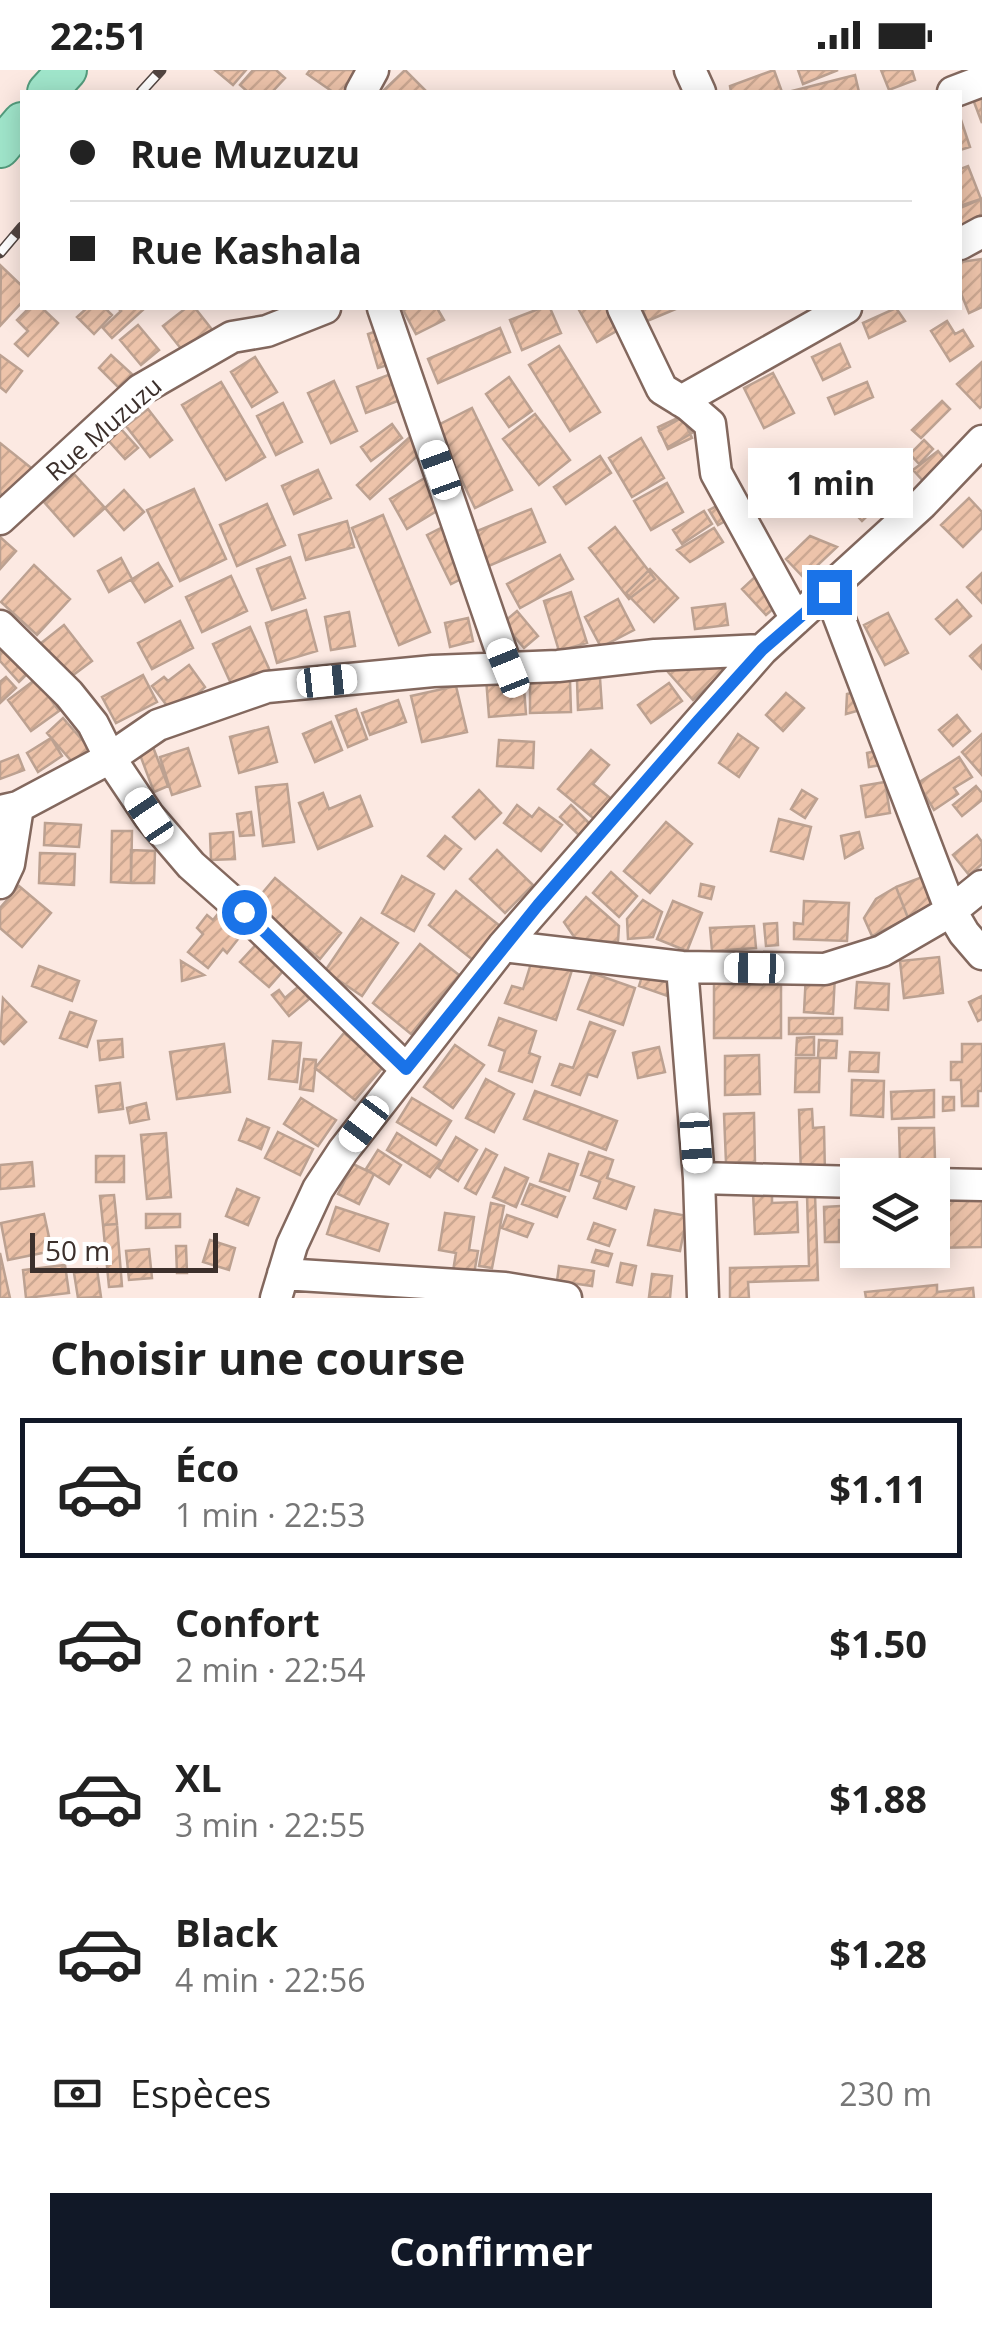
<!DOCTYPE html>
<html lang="fr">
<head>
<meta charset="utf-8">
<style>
  :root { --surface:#fff; --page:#f6f6f6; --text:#222; --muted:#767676; --line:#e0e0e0; --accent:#111827 }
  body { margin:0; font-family:"Open Sans",sans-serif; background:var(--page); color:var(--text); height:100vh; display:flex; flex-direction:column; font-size:38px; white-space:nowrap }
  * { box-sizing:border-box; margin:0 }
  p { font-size:32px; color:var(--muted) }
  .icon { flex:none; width:55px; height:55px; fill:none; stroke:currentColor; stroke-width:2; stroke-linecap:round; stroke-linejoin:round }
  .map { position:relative; height:1228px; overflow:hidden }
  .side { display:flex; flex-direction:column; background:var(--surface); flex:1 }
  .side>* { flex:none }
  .hud { position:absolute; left:20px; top:20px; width:942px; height:220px; border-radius:0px; box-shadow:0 5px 25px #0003; display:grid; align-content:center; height:220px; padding:0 50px; background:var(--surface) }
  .buttons { position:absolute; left:840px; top:1088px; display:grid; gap:20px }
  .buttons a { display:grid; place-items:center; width:110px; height:110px; border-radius:0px; background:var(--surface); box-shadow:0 5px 25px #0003; font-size:50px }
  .scale { position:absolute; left:30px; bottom:25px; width:188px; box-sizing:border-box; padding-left:10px; border:5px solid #3c302c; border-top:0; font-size:28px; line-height:35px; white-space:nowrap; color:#3c302c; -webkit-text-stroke:8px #fff; paint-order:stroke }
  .end { position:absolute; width:45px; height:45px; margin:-22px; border:12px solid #1a73e8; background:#fff; box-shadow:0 0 0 5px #fff }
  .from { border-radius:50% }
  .bubble { position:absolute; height:70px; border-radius:0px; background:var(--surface); box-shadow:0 5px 25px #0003; font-size:32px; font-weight:700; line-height:70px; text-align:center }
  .car { position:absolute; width:30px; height:60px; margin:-30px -15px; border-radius:12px; box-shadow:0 0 8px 2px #0007; background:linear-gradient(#fff 24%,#345 0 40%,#fff 0 76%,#345 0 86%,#fff 0) }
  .hud b { display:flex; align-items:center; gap:35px; height:95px; font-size:38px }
  .hud b+b { border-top:2px solid var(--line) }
  .hud i { width:25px; height:25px; background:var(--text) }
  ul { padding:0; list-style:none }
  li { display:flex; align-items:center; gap:30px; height:140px; margin:0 20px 15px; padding:0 30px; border:5px solid transparent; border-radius:0px }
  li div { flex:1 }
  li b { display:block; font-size:38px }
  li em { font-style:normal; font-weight:700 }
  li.on { border-color:var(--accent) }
  li>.icon { width:90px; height:90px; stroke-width:1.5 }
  h2 { padding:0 50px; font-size:45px; line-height:120px }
  .pay { display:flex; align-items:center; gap:25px; height:110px; padding:0 50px; font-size:38px }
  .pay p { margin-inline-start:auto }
  .button { display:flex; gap:20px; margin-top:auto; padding:20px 50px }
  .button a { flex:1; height:115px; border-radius:0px; background:var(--accent); color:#fff; font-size:40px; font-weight:700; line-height:115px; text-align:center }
  .status { display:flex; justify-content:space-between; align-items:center; height:70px; padding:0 50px; background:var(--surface); direction:ltr }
  .status svg { height:28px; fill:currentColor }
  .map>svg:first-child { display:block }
  .building { fill:url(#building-hatch); stroke:#bca191; stroke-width:2.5 }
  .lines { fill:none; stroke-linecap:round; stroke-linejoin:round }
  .minor-casing { stroke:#83685e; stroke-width:35 }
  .major-casing { stroke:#539c7d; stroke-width:42 }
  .minor { stroke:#fff; stroke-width:30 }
  .major { stroke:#a0e6cb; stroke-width:38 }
  .rail-casing { stroke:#524541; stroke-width:11 }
  .rail { stroke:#fff; stroke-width:8; stroke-dasharray:22; stroke-linecap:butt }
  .route { stroke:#1a73e8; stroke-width:12 }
  .labels { text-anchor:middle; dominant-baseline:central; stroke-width:8; stroke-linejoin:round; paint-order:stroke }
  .street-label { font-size:25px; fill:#3c302c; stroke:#fff }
</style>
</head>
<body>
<div class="status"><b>22:51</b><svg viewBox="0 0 49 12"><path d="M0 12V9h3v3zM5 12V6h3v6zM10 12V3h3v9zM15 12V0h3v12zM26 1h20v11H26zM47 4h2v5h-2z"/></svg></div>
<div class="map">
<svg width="982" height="1228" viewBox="0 0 982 1228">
  <defs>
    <pattern id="building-hatch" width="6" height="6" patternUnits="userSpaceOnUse" patternTransform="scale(2.5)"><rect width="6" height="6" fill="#edc3aa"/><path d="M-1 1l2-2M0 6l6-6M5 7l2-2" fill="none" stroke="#cca892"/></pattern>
  </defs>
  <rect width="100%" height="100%" fill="#fce9e2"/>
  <path class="building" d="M215,0H246L233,15Z
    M253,0H276L285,8L272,22H248L240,15Z
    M310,0H370L355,22H333L307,4Z
    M405,0L427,22H382Z
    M774,0L782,22H731L730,16Z
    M798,0H838L803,14Z
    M881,0H912L915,10L889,20Z
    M855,5L859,22H788Z
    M982,21V53L971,24Z
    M960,47L970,77L960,80Z
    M968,96L981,129L960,138V99Z
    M981,129L982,151L960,159V136Z
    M982,189V237L969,243L960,221V192Z
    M1,196L22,216V232L0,256Z
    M29,238H42L58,253L28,286L15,274L28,261L17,250Z
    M87,238H105L112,245L94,264L77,247Z
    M118,238L144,239L112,268L103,258L121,241Z
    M186,238H195L214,262L186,285L163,256Z
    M402,238H437L444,250L416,264Z
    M541,238H550L561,263L522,280L510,250Z
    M583,238H619L629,254L597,272L579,240Z
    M642,238H678L647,251Z
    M896,238L905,251L869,268L863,253Z
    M947,251L955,264L963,260L973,276L950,291L931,261Z
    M138,255L159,280L141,295L120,270Z
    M388,257L398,292L378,298L368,264Z
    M500,258L510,282L438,313L428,289Z
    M840,274L850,297L823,310L812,287Z
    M559,276L600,342L570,361L529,295Z
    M0,285L22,301L6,322L0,317Z
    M111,285L133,305L120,319L99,298Z
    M255,287L277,322L252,337L231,302Z
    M982,292V336L980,338L957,314Z
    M401,300L411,326L366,343L357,317Z
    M773,303L794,343L764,358L744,318Z
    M509,307L532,341L509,357L486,324Z
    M334,311L357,361L331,373L308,323Z
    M221,312L265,387L226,410L182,335Z
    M867,312L873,327L835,344L828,328Z
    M942,331L950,339L921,368L912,360Z
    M283,333L302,372L276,385L257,346Z
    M472,338L512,420L475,438L436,356Z
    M148,339L172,370L150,387L126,356Z
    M535,344L570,390L539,415L503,369Z
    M682,346L692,368L668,379L658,357Z
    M683,347L692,363L668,377L659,361Z
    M392,354L402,368L371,391L361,377Z
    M121,359L138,378L125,389L108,370Z
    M412,365L425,379L370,429L357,415Z
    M641,368L664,408L632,427L609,388Z
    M924,370L933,379L919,394L910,384Z
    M0,373L35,401L11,433L0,423Z
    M938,381L948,393L925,413L913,400Z
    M600,386L611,403L566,434L554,417Z
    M318,400L331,428L294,444L282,416Z
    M433,403L450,433L407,459L390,429Z
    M74,404L105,438L74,466L44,432Z
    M667,413L683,442L651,460L634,431Z
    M194,419L226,489L180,511L147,440Z
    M124,420L144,442L124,460L105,438Z
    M865,420L879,435L862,451L848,436Z
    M969,428L982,442V458L963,477L941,455Z
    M728,430L736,445L718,455L709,440Z
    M267,434L285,475L237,496L220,455Z
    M531,439L545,472L479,500L465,466Z
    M704,441L712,454L682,474L673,460Z
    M383,445L430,562L399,575L352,458Z
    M347,451L354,477L306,490L299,465Z
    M445,456L469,505L451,514L427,465Z
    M615,457L655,509L629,529L589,478Z
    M714,458L723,472L690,492L677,480Z
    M810,466L837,477L804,508L786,489Z
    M0,467L16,481L0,499Z
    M560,485L573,509L520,538L507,514Z
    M290,487L305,528L272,540L257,499Z
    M121,488L132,509L109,522L98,501Z
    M158,493L172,516L145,532L131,510Z
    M34,495L70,529L37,565L1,532Z
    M650,499L678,528L654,552L626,523Z
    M982,503V533L967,517Z
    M231,506L247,541L202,562L186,527Z
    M756,506L780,533L766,545L742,519Z
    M571,522L587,573L559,581L544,531Z
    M618,529L634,560L601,577L585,547Z
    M957,530L971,546L950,564L936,549Z
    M725,534L728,555L695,559L692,538Z
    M306,540L317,581L277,593L266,553Z
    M517,541L538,566L524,578L503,553Z
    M349,542L355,576L331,580L325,547Z
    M888,543L908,583L885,595L864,555Z
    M468,548L473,571L450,577L445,553Z
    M180,551L193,578L152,599L138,573Z
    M64,555L92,591L68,609L40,574Z
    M250,557L270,601L233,618L213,574Z
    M0,574L28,603L19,612L0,591Z
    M982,575V599L970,586Z
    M189,595L205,617L174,645L152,616L164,607L168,611Z
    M729,597L693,630L667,601L673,598Z
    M143,605L157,632L116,653L102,627Z
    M523,605L526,644L489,647L486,608Z
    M6,607L16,618L0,633V612Z
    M600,608L602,638L578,640L577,610Z
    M36,609L59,641L31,661L8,630Z
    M570,610L571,642L530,643V611Z
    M669,613L682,631L651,653L638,635Z
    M456,616L467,662L422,672L411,626Z
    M866,619L871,637L846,644L847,624Z
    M786,623L804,638L783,661L766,645Z
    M398,630L406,652L370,665L362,643Z
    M356,639L367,669L348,677L336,646Z
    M957,645L970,661L953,676L939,660Z
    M63,648L97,687L81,702L47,663Z
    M331,652L342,680L315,692L303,664Z
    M268,657L277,692L239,703L230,667Z
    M738,664L758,678L739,707L719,693Z
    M982,664V705L962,682Z
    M51,668L62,686L38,702L27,683Z
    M499,670L534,672L533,698L497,696Z
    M153,677L168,716L154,722L139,682Z
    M188,678L200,716L172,725L160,687Z
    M884,679L887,694L869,697L867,683Z
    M591,680L609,695L593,714L615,732L598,752L558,719Z
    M18,685L24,700L0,709V692Z
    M959,687L972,707L954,718L958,724L934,740L918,713Z
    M885,712L890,743L866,747L861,716Z
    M287,714L294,772L263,776L256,717Z
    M976,716L982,723V730L962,746L953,735Z
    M479,720L501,743L475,769L453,747Z
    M802,720L817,729L805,748L791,739Z
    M323,723L329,739L360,726L372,756L318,779L299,733Z
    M517,735L532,747L539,738L562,755L541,781L504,753Z
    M571,735L593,757L582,768L560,747Z
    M251,742L254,765L240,766L237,744Z
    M779,749L811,757L803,789L771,781Z
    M666,752L692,774L650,823L624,801Z
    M45,753L81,755L79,777L44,775Z
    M112,761H132L131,813L111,812Z
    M233,762L235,789L211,790L210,764Z
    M859,762L863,778L845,788L841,766Z
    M977,765L982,772V794L969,805L953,785Z
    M445,766L461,779L444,799L428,786Z
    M131,780L155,781L154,813H131Z
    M497,780L533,815L505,843L470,809Z
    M40,783L75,784L74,815L39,813Z
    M611,802L637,826L619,847L593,823Z
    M930,804L942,836L908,848L896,817Z
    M402,806L434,824L414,861L382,843Z
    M275,808L341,863L320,889L253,834Z
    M701,814L714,817L711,829L699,826Z
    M19,816L51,843L22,877L0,858V838Z
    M896,817L908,848L872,866L864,848L876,829Z
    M456,821L500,856L473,890L429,855Z
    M586,827L619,856L618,872L577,871L564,852Z
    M643,830L662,842L653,867L628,869L627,849Z
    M673,831L702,843L687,881L657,869Z
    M804,831L849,833L847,871L794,869V853L803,854Z
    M207,845L213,850L217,845L235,859L231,864L238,869L227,883L223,879L208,898L188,882L203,864L197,858Z
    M361,848L398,873L362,926L325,901Z
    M777,853L778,875L766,876L764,854Z
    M754,856L756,878L712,881L710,858Z
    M262,868L290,893L269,917L240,892Z
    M420,874L459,905L411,964L373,933Z
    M533,887L572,900L556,950L505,933L512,916L523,919Z
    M939,887L943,923L904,928L900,891Z
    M181,891L204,905L182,911Z
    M39,896L79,911L72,931L32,916Z
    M644,900L681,913L676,929L639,916Z
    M592,903L635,918L623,955L578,939Z
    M806,904L835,905L833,944L804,942Z
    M714,907H781V968H714Z
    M857,912L889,914L888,940L855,938Z
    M299,916L309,929L289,946L272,925L279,920L285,928Z
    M982,926V949L978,951L969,932Z
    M3,928L26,952L4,974L0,970Z
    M70,942L96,951L87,977L60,968Z
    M499,948L536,961L529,983L540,987L532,1012L499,1001L505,981L489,975Z
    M789,948H842V964H789Z
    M590,952L615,961L597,1007L588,1004L580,1025L552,1015L560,994L573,998Z
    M344,963L384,996L355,1030L315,998Z
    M814,967V985H796L797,968Z
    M122,969L123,987L100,990L98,971Z
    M819,970L837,971L836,988H818Z
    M273,971L301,973L297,1012L269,1009Z
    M224,974L230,1022L177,1029L170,982Z
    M962,974H982V1021H978V1036H962L961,1010H951V992H962Z
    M455,975L484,995L453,1038L424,1017Z
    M659,977L665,1002L638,1008L633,983Z
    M850,982L879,983L878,1002L849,1001Z
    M759,985L760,1024L725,1025V986Z
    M796,988H820L819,1022H795Z
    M304,989L316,990L313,1021L300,1019Z
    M486,1009L514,1024L494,1062L466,1048Z
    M852,1010L884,1011L883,1047L851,1045Z
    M120,1013L123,1039L99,1042L96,1016Z
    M934,1020V1047L892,1049L891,1022Z
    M535,1021L617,1051L606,1080L524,1049Z
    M943,1027H954V1040L943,1041Z
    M301,1028L336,1050L318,1076L284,1054Z
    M412,1028L451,1051L436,1075L397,1052Z
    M146,1033L149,1049L130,1053L127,1038Z
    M812,1039L813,1058L824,1057L825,1105H801L799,1040Z
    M754,1043L755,1092L726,1093L724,1044Z
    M247,1049L269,1058L261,1079L239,1070Z
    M899,1058H934L935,1090L900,1091Z
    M278,1062L313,1079L300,1105L265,1088Z
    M166,1063L171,1127L147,1129L141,1065Z
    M397,1063L441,1091L430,1107L387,1080Z
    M456,1067L477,1080L458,1111L438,1098Z
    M486,1079L497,1085L476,1124L465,1118Z
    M378,1080L401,1095L389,1114L366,1099Z
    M589,1082L613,1090L607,1108L634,1117L626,1139L594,1128L600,1112L581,1105Z
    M549,1084L578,1094L569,1121L540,1111Z
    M96,1086H124V1112H96Z
    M32,1092L34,1116L0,1119V1095Z
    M353,1094L374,1104L359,1134L338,1124Z
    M505,1098L528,1108L516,1137L493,1127Z
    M530,1114L565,1127L557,1147L522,1134Z
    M237,1119L259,1128L248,1155L226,1146Z
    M932,1121H982V1177L932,1178Z
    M772,1122V1133L797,1132L798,1162L755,1164L753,1123Z
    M807,1124H815L818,1210L748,1212L749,1228H730V1198L809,1196Z
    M114,1125L117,1154L103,1155L100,1126Z
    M491,1133L504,1136L492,1198L479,1196Z
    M858,1135V1150H839V1172H825L824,1137Z
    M336,1137L388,1154L379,1181L327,1164Z
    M655,1140L687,1146L680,1181L648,1175Z
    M445,1143L474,1147L469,1180L478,1181L474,1204L453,1201L456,1183L439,1180Z
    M44,1144L52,1181L8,1190L1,1153Z
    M146,1144H180V1157L146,1158Z
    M507,1145L533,1154L527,1167L502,1158Z
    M594,1153L615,1160L609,1176L588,1169Z
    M117,1154L122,1216L109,1217L103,1155Z
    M210,1170L235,1178L229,1200L203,1192Z
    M176,1176H186L187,1203H177Z
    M149,1179L152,1208L129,1210L126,1181Z
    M596,1180L612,1184L608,1196L592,1192Z
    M0,1183L10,1228H0Z
    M621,1193L636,1196L632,1215L617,1212Z
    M65,1195L69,1223L26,1228L23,1200Z
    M559,1196L594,1201L592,1216L557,1211Z
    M97,1199L101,1227L78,1228L74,1203Z
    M652,1204L672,1206L670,1228L649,1227Z
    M937,1215V1222L973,1218L974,1228H866L865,1222Z"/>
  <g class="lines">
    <g class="minor-casing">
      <path id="minor" d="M690,0L700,22
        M361,22L373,0
        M953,22L982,11
        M960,174L982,162
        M383,238L507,598
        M623,238L662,319L688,335L710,354L716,403L796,549
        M681,331L846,238
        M0,449L140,320L232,267L267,261L325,238
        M829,521L951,841L964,863L982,884
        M0,556L69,624L93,654L110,688L149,746L191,795L244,842L406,999
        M0,741L18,737L110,688L158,655L267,617L433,601L558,596L655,585L762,580
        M0,813L9,794L18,737
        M503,876L682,897L825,899L882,881L951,841L982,816
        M682,897L699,1108L703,1228
        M699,1108L858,1112
        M932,1114L982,1115
        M283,1204L505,1218L566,1228
        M276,1228L292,1175L318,1119L343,1081L503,876L762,580L922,434L982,371"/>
    </g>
    <g class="major-casing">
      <path id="major" d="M47,22L67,0
        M0,78L22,52"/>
    </g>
    <use href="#minor" class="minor"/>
    <use href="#major" class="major"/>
    <g class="rail-casing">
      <path id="rail" d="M141,22L161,0
        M0,183L22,157"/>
    </g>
    <use href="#rail" class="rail"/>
  </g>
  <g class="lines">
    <path class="route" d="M244,842L406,999L538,835L698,651L762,580L829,522"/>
  </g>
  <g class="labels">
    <g class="street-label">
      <text transform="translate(103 358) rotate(-41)">Rue Muzuzu</text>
    </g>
  </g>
</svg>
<div class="buttons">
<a><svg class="icon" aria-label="layers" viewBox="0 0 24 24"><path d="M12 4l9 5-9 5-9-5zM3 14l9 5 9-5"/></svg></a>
</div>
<div class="scale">50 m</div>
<i class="end from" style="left:244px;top:842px"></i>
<i class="end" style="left:829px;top:522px"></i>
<div class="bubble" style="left:748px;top:378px;width:165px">1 min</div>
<i class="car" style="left:440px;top:400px;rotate:340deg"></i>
<i class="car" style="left:508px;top:598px;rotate:338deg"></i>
<i class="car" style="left:327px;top:611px;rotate:84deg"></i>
<i class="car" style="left:149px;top:746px;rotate:326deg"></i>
<i class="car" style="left:754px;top:898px;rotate:271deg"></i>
<i class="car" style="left:364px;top:1054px;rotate:217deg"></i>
<i class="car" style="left:696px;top:1073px;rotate:176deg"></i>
<div class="hud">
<b><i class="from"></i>Rue Muzuzu</b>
<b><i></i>Rue Kashala</b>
</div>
</div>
<section class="side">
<h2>Choisir une course</h2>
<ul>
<li class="on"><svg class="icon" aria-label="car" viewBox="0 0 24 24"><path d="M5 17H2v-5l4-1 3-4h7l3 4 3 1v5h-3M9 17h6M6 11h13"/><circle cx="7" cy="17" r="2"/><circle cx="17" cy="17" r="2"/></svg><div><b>Éco</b><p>1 min · 22:53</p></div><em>$1.11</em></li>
<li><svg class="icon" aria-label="car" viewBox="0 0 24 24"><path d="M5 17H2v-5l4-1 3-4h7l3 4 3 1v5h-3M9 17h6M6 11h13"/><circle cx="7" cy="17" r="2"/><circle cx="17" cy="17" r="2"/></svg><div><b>Confort</b><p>2 min · 22:54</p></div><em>$1.50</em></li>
<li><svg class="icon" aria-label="car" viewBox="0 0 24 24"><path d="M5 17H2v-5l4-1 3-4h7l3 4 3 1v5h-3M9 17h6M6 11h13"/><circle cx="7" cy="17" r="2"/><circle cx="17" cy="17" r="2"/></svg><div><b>XL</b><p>3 min · 22:55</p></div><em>$1.88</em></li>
<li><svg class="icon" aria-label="car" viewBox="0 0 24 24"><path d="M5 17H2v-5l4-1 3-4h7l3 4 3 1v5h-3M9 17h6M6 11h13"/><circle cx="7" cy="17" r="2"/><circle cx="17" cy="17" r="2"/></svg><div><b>Black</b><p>4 min · 22:56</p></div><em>$1.28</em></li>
</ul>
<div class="pay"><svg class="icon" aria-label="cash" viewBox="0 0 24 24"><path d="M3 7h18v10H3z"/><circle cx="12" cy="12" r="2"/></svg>Espèces<p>230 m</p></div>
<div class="button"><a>Confirmer</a></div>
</section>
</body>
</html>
